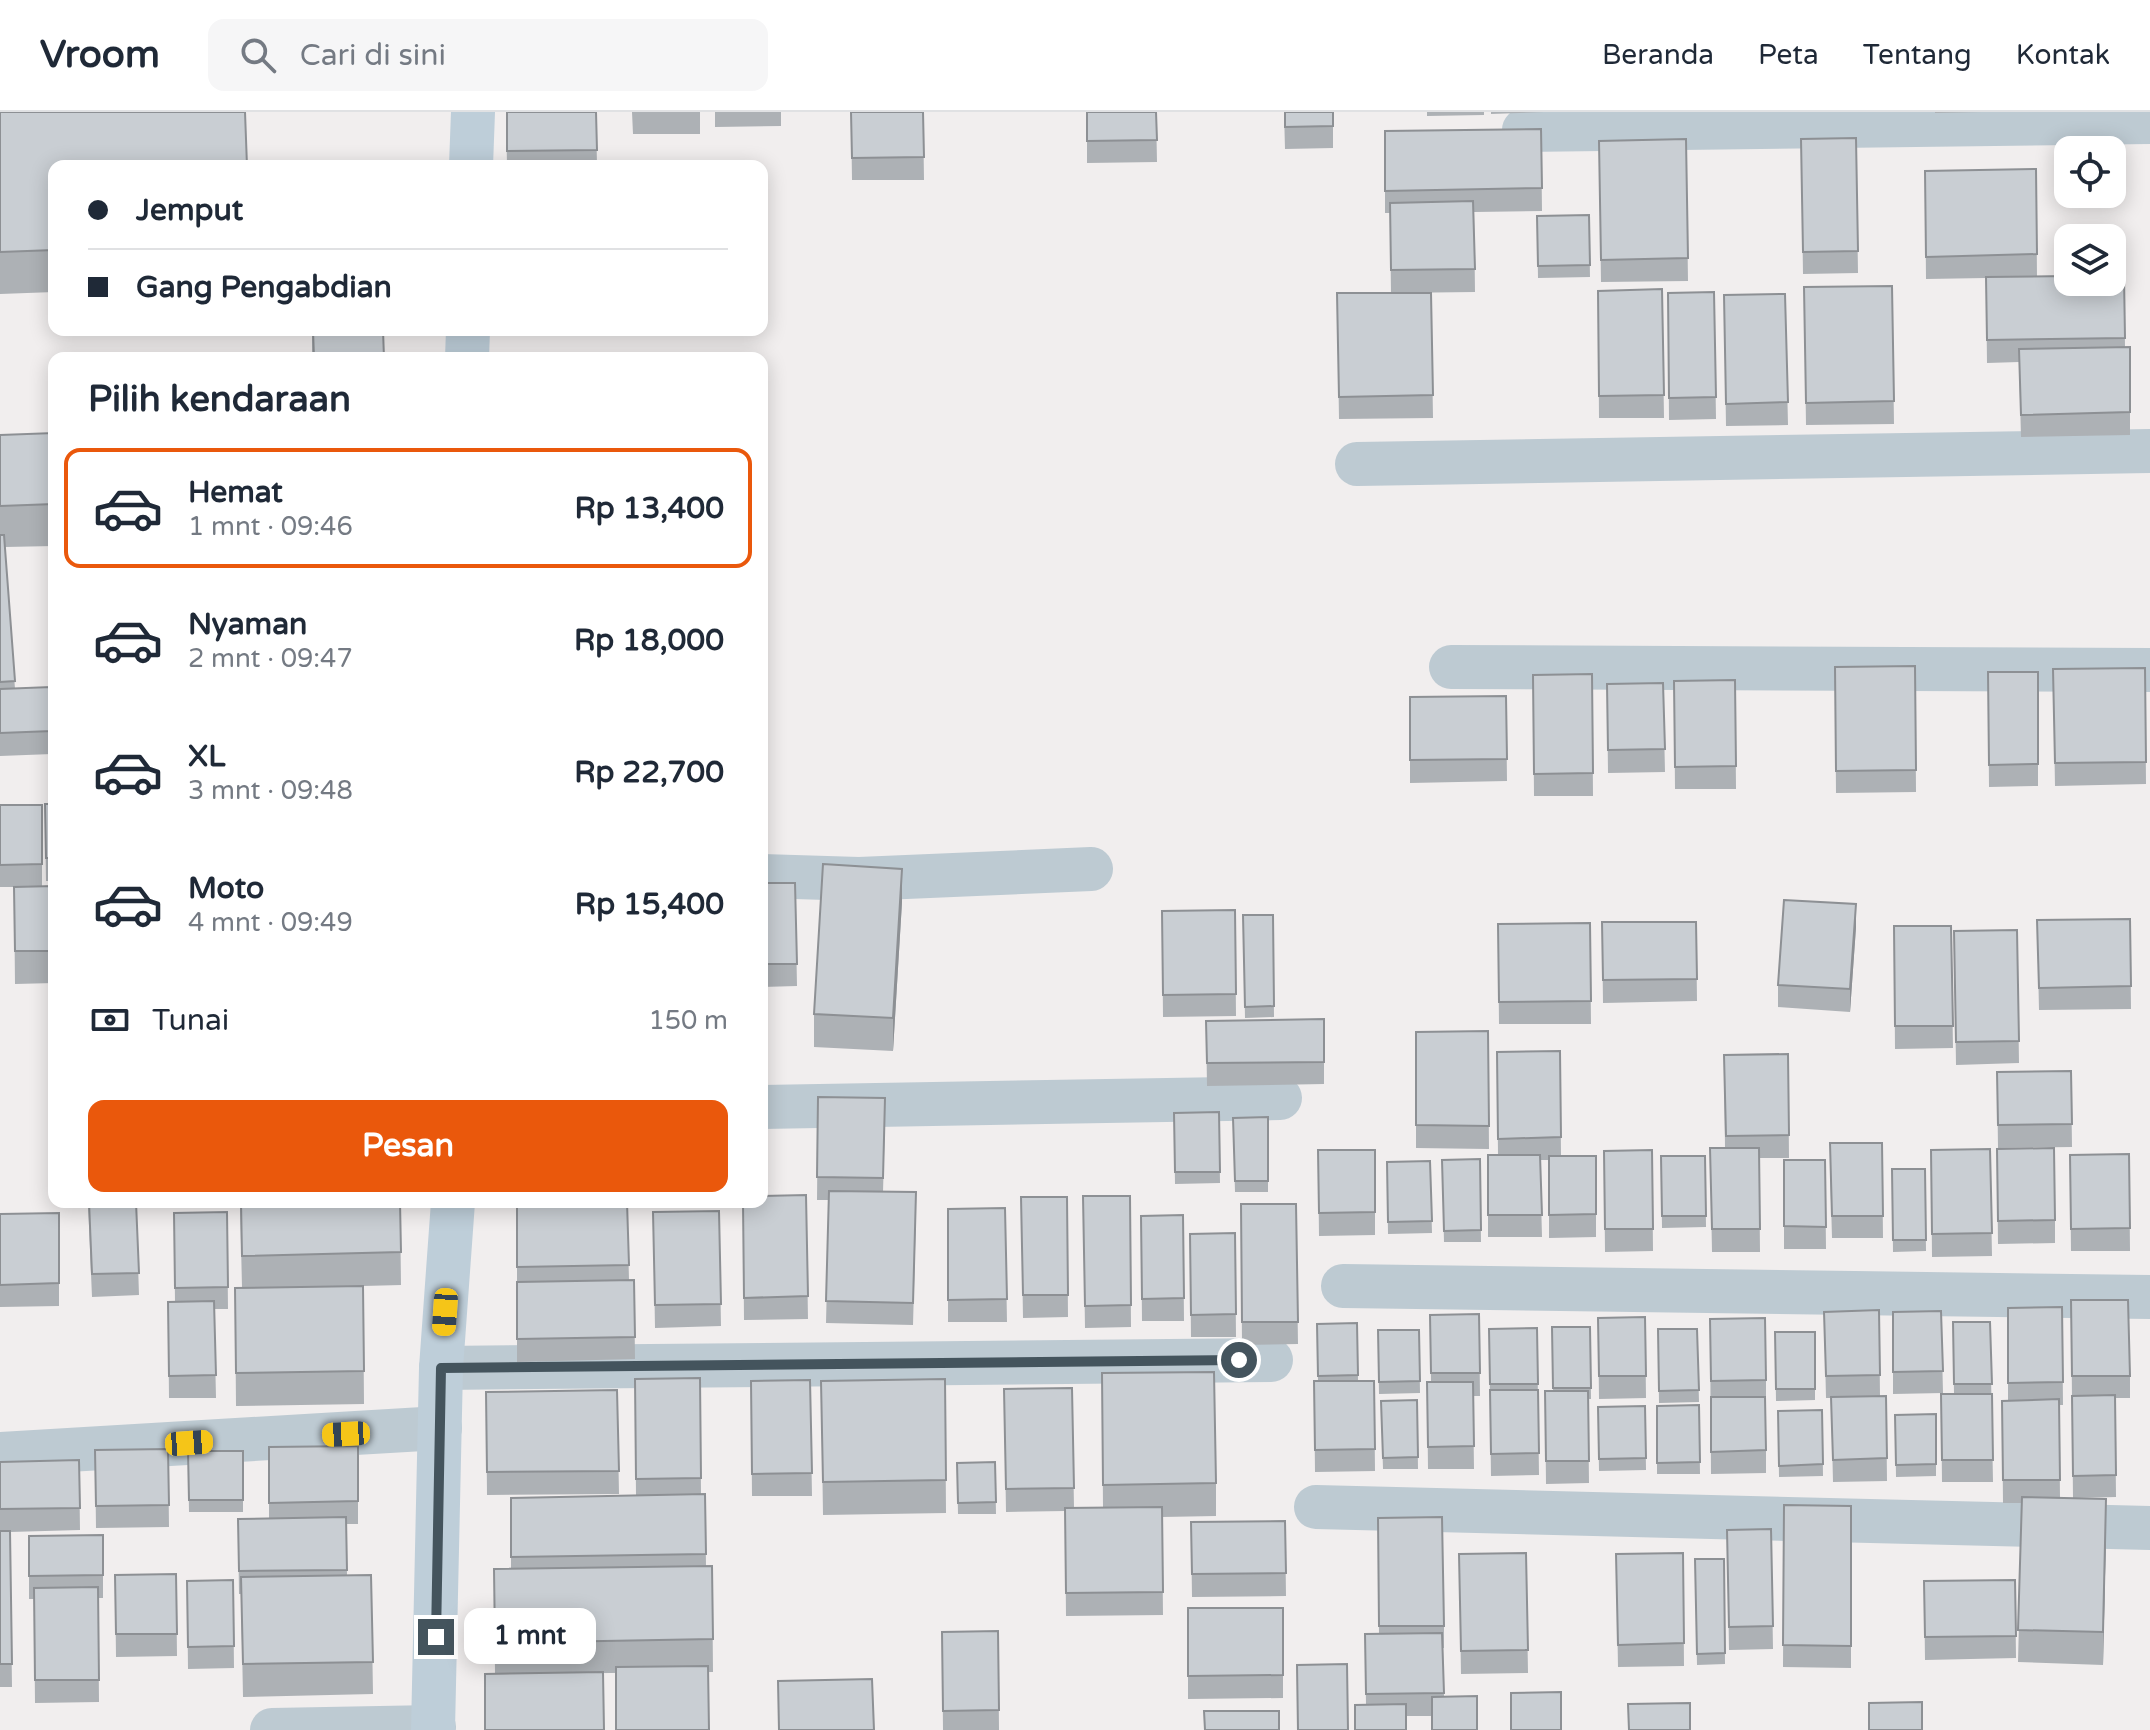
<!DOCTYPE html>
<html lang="id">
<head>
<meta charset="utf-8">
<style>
  :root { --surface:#fff; --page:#f6f6f7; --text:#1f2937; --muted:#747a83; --line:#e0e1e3; --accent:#ea580c }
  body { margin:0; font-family:"Varela Round",sans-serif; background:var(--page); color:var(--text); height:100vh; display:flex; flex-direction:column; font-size:30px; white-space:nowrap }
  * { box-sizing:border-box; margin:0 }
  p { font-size:26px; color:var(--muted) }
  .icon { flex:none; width:44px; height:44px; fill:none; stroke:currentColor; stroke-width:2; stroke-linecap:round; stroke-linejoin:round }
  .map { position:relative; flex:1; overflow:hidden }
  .sheet { position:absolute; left:48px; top:240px; width:720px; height:856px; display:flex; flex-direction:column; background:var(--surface); border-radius:16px; box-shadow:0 4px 20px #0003 }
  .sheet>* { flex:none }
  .top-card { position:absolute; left:48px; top:48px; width:720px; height:176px; border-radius:16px; box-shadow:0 4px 20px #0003; display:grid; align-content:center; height:176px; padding:0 40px; background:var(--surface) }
  .fabs { position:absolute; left:2054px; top:24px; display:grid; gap:16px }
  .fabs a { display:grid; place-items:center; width:72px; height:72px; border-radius:16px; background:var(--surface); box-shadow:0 4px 20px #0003; font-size:40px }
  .end { position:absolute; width:36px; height:36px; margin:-18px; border:10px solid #44545d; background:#fff; box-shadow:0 0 0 4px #fff }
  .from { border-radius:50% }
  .bubble { position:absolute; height:56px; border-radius:16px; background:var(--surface); box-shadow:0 4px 20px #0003; font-size:26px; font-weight:700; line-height:56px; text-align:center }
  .car { position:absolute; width:24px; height:48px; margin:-24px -12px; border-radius:10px; box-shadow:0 0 6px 2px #0007; background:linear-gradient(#f5c518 24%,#345 0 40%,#f5c518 0 76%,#345 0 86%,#f5c518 0) }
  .top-card b { display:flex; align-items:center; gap:28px; height:76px; font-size:30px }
  .top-card b+b { border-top:2px solid var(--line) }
  .top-card i { width:20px; height:20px; background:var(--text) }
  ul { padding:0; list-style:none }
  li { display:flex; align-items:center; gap:24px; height:120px; margin:0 16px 12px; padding:0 24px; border:4px solid transparent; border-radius:16px }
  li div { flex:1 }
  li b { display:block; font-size:30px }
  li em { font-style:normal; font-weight:700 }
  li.active { border-color:var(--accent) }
  li>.icon { width:72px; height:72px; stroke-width:1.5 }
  h2 { padding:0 40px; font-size:36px; line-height:96px }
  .pay { display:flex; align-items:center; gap:20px; height:88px; padding:0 40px; font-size:30px }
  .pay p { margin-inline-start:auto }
  .primary-button { display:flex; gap:16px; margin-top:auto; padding:16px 40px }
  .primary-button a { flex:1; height:92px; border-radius:16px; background:var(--accent); color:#fff; font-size:32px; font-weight:700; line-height:92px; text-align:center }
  header { display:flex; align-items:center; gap:48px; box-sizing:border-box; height:112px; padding:0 40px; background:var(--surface); border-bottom:2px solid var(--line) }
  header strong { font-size:38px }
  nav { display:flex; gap:44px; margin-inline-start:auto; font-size:28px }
  .search { width:560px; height:72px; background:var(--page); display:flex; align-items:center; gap:20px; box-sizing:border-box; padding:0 28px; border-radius:16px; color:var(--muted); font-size:30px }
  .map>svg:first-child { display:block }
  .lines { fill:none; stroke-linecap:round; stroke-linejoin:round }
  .street { stroke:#bdcad2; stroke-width:44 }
  .secondary { stroke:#beced9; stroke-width:44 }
  .wall { fill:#adb1b5 }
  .shaded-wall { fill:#8d9094 }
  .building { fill:#c9ced3; stroke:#8d9094; stroke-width:2 }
  .route { stroke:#44545d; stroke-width:10 }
</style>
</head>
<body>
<header>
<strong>Vroom</strong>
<div class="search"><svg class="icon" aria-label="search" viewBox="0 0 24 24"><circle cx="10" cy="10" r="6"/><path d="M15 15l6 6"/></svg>Cari di sini</div>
<nav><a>Beranda</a><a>Peta</a><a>Tentang</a><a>Kontak</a></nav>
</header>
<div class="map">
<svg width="2150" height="1618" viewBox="0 0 2150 1618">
  <rect width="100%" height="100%" fill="#f1eeee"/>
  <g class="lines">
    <path class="street" d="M1524,18L2150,10
      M1357,352L2150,339
      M1451,555L2150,558
      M762,764L859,767L1091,757
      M762,995L1280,986
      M1343,1174L2150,1185
      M441,1256L1271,1248
      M0,1342L440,1316
      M1316,1395L2150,1416
      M272,1618L434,1615"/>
    <path class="secondary" d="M471,54L473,0
      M467,246L468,218
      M433,1618L441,1256L453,1090"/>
  </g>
  <path class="wall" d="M0,0L54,54V180L0,182Z
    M506,0H596L597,54H507Z
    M632,0H700V22H633Z
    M715,0H781V14L715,15Z
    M851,0H923L924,68H852Z
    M1087,0H1156L1157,50L1087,51Z
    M1284,0H1333V36L1285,37Z
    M1427,0H1484V3L1427,4Z
    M1491,0H1544L1491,2Z
    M1935,0H1982L1935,1Z
    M1541,17L1542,99L1474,100L1475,180L1391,181L1390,101H1385V19Z
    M1856,26L1858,161L1803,162L1801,27Z
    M1686,27L1688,169L1601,170L1599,29Z
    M2036,57L2037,165L2124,164L2125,235H2130V323L2021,325L2019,250L1987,251L1986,166L1926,167L1925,59Z
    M1589,103L1590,165L1538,166L1537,104Z
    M1892,174L1894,312L1806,313L1804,175Z
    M1662,177L1664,306H1599L1598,179Z
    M1714,180L1716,307L1669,308L1668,181Z
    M1337,181H1431L1433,306L1339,307Z
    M1785,182L1788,313L1726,314L1724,183Z
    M312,218H383L384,246H312Z
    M54,321V434L5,435L15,577L52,619V642L0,644V323Z
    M1915,554L1916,680L1836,681L1835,555Z
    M2145,556L2146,672L2055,674L2053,557Z
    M1988,560H2038V674L1989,675Z
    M1592,562L1593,684H1534L1533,563Z
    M1735,568L1736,677H1675L1674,569Z
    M1663,571L1665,660L1608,661L1607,572Z
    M1506,584L1507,669L1410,671V585Z
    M45,692H54V769H46Z
    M0,693H42V774H54V871L15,872L14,775H0Z
    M762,771H795L797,874L762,875Z
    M902,790L893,939L814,935V902Z
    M1235,798L1236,904L1163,905L1162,799Z
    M1243,803H1273L1274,905L1245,906Z
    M2130,807L2131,897L2039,898L2037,808Z
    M1602,810H1696L1697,889L1603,891Z
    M1590,811L1591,912H1499L1498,812Z
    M1894,814H1951L1953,936L1895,937Z
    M1856,815L1850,900L1778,895V873Z
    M2017,818L2019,951L1956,953L1954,819Z
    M1324,907V972L1207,974L1206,909Z
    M1488,919L1489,1037L1416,1036V920Z
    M1560,939L1561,1044H1596V1125L1549,1126V1048H1540L1542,1125H1488V1043H1498L1497,940Z
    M1788,942L1789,1046H1759L1760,1140H1712L1710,1036H1725L1724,943Z
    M2071,959L2072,1035L1998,1036L1997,960Z
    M818,985L885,1009L883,1080L916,1103L913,1213L826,1211L829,1088H817Z
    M1219,1000L1220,1071L1175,1072L1174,1001Z
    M1268,1005V1080H1235L1233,1006Z
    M1882,1031L1883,1126H1832L1830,1054Z
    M1990,1037L1992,1144L1932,1145L1931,1038Z
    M1997,1037L2055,1108V1131L1998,1132Z
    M1318,1038H1375V1123L1319,1124Z
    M1652,1038L1653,1139L1605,1140L1604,1039Z
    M2129,1042L2130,1139H2071L2070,1043Z
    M1661,1044H1705L1706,1115L1662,1116Z
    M1480,1047L1481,1130H1444L1442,1048Z
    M1784,1048H1825L1826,1137H1784Z
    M1430,1049L1432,1121L1388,1122L1387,1050Z
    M1892,1057H1925L1926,1139L1893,1140Z
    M806,1083L808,1207L744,1208L743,1090Z
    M1083,1084H1130L1131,1215L1085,1216Z
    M1021,1085H1067L1068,1205L1023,1206Z
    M88,1090H136L139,1183L92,1185Z
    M240,1090H400L401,1173L363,1174L364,1292L236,1294L235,1176L242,1175Z
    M478,1090H627L629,1168H634L635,1247L517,1250V1096H478Z
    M1241,1092H1296L1298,1232L1242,1233Z
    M1005,1096L1007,1210H948V1097Z
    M719,1099L721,1214L655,1216L653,1100Z
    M227,1100L228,1197H214L216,1286H169L168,1190H175L174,1101Z
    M59,1101V1194L0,1195V1102Z
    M1183,1103L1184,1209H1142L1141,1104Z
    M1235,1121L1236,1225H1191L1190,1122Z
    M2071,1188L2130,1264V1286H2115L2116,1385L2073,1386Z
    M2062,1195L2063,1293H2059L2060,1386L2106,1420L2103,1553L2018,1550L2022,1391H2003L2002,1289H2008V1196Z
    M1879,1198L1880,1284H1886L1887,1369L1833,1370L1831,1286H1826L1824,1200Z
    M1941,1199L1943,1281L1893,1282V1200Z
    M1479,1202L1480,1284H1473L1474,1357H1428L1427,1270H1431L1430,1203Z
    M1645,1205L1646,1286L1599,1287L1598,1206Z
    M1710,1207L1766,1268V1361L1711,1362Z
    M1953,1210H1990L1993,1370H1942L1941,1282H1954Z
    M1357,1211L1358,1269H1374L1375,1359L1315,1360L1314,1269H1318L1317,1212Z
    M1552,1215H1590L1591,1287H1588L1589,1371L1546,1372L1545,1279H1553Z
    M1537,1216L1539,1363L1491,1364L1489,1217Z
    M1658,1217H1697L1699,1290L1659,1291Z
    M1378,1218H1419L1420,1281L1379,1282Z
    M1775,1220H1815V1288L1776,1289Z
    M1102,1261L1216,1371V1404L1162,1405L1163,1503L1066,1504L1065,1399L1006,1400L1004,1277L1072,1276L1074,1396H1103Z
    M700,1266L701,1383L705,1382L706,1454H712L713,1560L495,1562L494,1457H511V1386L636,1384L635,1267Z
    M945,1267L946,1401L823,1403L821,1269Z
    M810,1268L812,1384H752L751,1269Z
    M617,1278L619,1382L487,1383L486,1280Z
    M1417,1288L1418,1357H1383L1381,1289Z
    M1699,1293L1700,1362H1657V1294Z
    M1645,1294L1646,1358L1599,1359L1598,1295Z
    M1822,1298L1823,1364L1779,1365L1778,1299Z
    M1936,1302V1364L1896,1365L1895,1303Z
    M358,1334V1412H346L347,1463H371L373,1582L243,1585L241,1482H239L238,1407H269V1335Z
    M168,1337L169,1415L96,1416L95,1338Z
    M188,1339H243V1400H189Z
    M79,1348L80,1418L10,1420L12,1575H0V1350Z
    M995,1350L996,1402H958L957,1351Z
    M1784,1393L1851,1394V1556L1783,1555Z
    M1378,1406L1444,1514V1536H1443L1444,1585L1432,1604H1406L1366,1593L1365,1522H1379Z
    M1285,1409L1286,1484L1192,1485L1191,1410Z
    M1771,1417L1773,1537L1729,1538L1727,1418Z
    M103,1423V1486H98L99,1590L35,1591L34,1487H29V1424Z
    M1526,1441L1528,1561L1461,1562L1459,1442Z
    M1683,1441L1684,1554L1618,1555L1616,1442Z
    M1695,1447H1724L1725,1552L1697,1553Z
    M176,1462L177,1544L116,1545L115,1463Z
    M233,1468L234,1556L188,1557L187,1469Z
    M2015,1468L2016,1546L1925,1548L1924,1469Z
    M1188,1496H1283V1586L1188,1587Z
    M998,1519L999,1618H943L942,1520Z"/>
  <path class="shaded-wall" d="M902,757V790L893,939V906Z
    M1856,792V815L1850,900V877Z
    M2106,1387V1420L2103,1553V1520Z"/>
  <path class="building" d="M0,0H245L247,54H54V138L0,140Z
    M507,0H596L597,38L507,39Z
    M851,0H923L924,45L852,46Z
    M1087,0H1156L1157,28L1087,29Z
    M1285,0H1333V14L1285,15Z
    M1541,17L1542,76L1385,79V19Z
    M1856,26L1858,139L1803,140L1801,27Z
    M1686,27L1688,146L1601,148L1599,29Z
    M2036,57L2037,142L1926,145L1925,59Z
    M1473,89L1475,157L1391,158L1390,91Z
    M1589,103L1590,153L1538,154L1537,104Z
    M2068,164V170H2112V164H2124L2125,226L1987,228L1986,165Z
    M1892,174L1894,289L1806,291L1804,175Z
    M1662,177L1664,283L1599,284L1598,179Z
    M1714,180L1716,285L1669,286L1668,181Z
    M1337,181H1431L1433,283L1339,285Z
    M1785,182L1788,290L1726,292L1724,183Z
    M313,218H383L384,246H314Z
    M2130,235V300L2021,303L2019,237Z
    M54,321V392L0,394V323Z
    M0,423H4L15,569L0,570Z
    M1915,554L1916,658L1836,659L1835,555Z
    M2145,556L2146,650L2055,651L2053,557Z
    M1988,560H2038V652L1989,653Z
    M1592,562L1593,661L1534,662L1533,563Z
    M1735,568L1736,654L1675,655L1674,569Z
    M1663,571L1665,637L1608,638L1607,572Z
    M51,575L52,619L0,621V577Z
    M1506,584L1507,647L1410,648V585Z
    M45,692H54V746H46Z
    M0,693H42V752L0,753Z
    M823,752L902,757L893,906L814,902Z
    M762,771H795L797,852H762Z
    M54,774V839H15L14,775Z
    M1784,788L1856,792L1850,877L1778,873Z
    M1235,798L1236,882L1163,883L1162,799Z
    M1243,803H1273L1274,894L1245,895Z
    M2130,807L2131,874L2039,876L2037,808Z
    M1602,810H1696L1697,867L1603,868Z
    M1590,811L1591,889L1499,890L1498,812Z
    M1894,814H1951L1953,914H1895Z
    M2017,818L2019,929L1956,930L1954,819Z
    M1324,907V950L1207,951L1206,909Z
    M1488,919L1489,1014L1416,1013V920Z
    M1560,939L1561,1025L1498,1027L1497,940Z
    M1788,942L1789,1023L1726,1024L1724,943Z
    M2071,959L2072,1012L1998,1013L1997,960Z
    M818,985L885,986L883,1066L817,1065Z
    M1219,1000L1220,1060H1175L1174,1001Z
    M1268,1005V1069H1235L1233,1006Z
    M1830,1031H1882L1883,1104H1832Z
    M1710,1036H1759L1760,1117H1712Z
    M2054,1036L2055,1108L1998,1109L1997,1037Z
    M1990,1037L1992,1121L1932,1122L1931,1038Z
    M1318,1038H1375V1100L1319,1101Z
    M1652,1038L1653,1117H1605L1604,1039Z
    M2129,1042L2130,1116L2071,1117L2070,1043Z
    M1488,1043H1540L1542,1103H1488Z
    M1549,1044H1596V1102L1549,1103Z
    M1661,1044H1705L1706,1104H1662Z
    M1480,1047L1481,1118L1444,1119L1442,1048Z
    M1784,1048H1825L1826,1115L1784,1114Z
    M1430,1049L1432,1109L1388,1110L1387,1050Z
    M1892,1057H1925L1926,1128H1893Z
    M829,1079L916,1080L913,1191L826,1189Z
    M806,1083L808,1184L744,1186L743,1090H762V1084Z
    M1083,1084H1130L1131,1193L1085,1194Z
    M1021,1085H1067L1068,1183H1023Z
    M89,1090H136L139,1161L92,1162Z
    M241,1090H400L401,1140L242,1144Z
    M517,1090H627L629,1153L517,1155Z
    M1241,1092H1296L1298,1210H1242Z
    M1005,1096L1007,1187L948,1188V1097Z
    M719,1099L721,1192L655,1193L653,1100Z
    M227,1100L228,1175L175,1176L174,1101Z
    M59,1101V1171L0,1173V1102Z
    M1183,1103L1184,1186L1142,1187L1141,1104Z
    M1235,1121L1236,1202L1191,1203L1190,1122Z
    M634,1168L635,1225L517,1227V1170Z
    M363,1174L364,1259L236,1261L235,1176Z
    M2071,1188H2128L2130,1264H2072Z
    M214,1189L216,1263L169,1264L168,1190Z
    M2062,1195L2063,1270L2008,1271V1196Z
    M1879,1198L1880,1263L1826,1264L1824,1200Z
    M1941,1199L1943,1259L1893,1260V1200Z
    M1479,1202L1480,1261H1431L1430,1203Z
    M1645,1205L1646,1264H1599L1598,1206Z
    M1765,1206L1766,1268L1711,1269L1710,1207Z
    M1953,1210H1990L1992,1272H1954Z
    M1357,1211L1358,1263L1318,1264L1317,1212Z
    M1552,1215H1590L1591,1276H1553Z
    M1537,1216L1538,1272H1490L1489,1217Z
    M1658,1217H1697L1699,1278L1659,1279Z
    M1378,1218H1419L1420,1269L1379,1270Z
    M1775,1220H1815V1277H1776Z
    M1214,1260L1216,1371L1103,1373L1102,1261Z
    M700,1266L701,1366L636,1367L635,1267Z
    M945,1267L946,1368L823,1370L821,1269Z
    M810,1268L812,1361L752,1362L751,1269Z
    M1314,1269H1374L1375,1337L1315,1338Z
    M1427,1270H1473L1474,1334L1428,1335Z
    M1072,1276L1074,1376L1006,1377L1004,1277Z
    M617,1278L619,1359L487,1360L486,1280Z
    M1490,1278H1538L1539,1341L1491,1342Z
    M1545,1279H1588L1589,1349H1546Z
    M1941,1282H1992L1993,1348H1942Z
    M2115,1283L2116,1363L2073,1364L2072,1284Z
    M1886,1284L1887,1346L1833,1348L1831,1285Z
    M1711,1285H1765L1766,1338L1711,1340Z
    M2059,1287L2060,1368H2003L2002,1289Z
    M1417,1288L1418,1345L1383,1346L1381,1289Z
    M1699,1293L1700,1350L1657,1351V1294Z
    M1645,1294L1646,1346L1599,1347L1598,1295Z
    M1822,1298L1823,1352L1779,1354L1778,1299Z
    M1936,1302V1352L1896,1353L1895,1303Z
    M358,1334V1389L269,1391V1335Z
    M168,1337L169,1393L96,1394L95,1338Z
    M188,1339H243V1388H189Z
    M79,1348L80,1396L0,1397V1350Z
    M995,1350L996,1390L958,1391L957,1351Z
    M705,1382L706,1442L511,1445V1386Z
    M2022,1385L2106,1387L2103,1520L2018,1518Z
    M1784,1393L1851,1394V1534L1783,1533Z
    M1162,1395L1163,1480L1066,1481L1065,1396Z
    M346,1405L347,1458L239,1459L238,1407Z
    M1442,1405L1444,1514H1379L1378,1406Z
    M1285,1409L1286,1461L1192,1462L1191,1410Z
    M1771,1417L1773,1514L1729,1515L1727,1418Z
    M0,1419H10L12,1552H0Z
    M103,1423V1463L29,1464V1424Z
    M1526,1441L1528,1538L1461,1539L1459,1442Z
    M1683,1441L1684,1531L1618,1533L1616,1442Z
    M1695,1447H1724L1725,1541L1697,1542Z
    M712,1454L713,1527L495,1531L494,1457Z
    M176,1462L177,1522H116L115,1463Z
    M371,1463L373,1550L243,1552L241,1465Z
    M233,1468L234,1534L188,1535L187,1469Z
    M2015,1468L2016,1524L1925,1525L1924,1469Z
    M98,1475L99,1568H35L34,1476Z
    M1188,1496H1283V1563L1188,1564Z
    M998,1519L999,1598L943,1599L942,1520Z
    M1442,1521L1444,1581L1366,1582L1365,1522Z
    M1347,1552L1348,1618H1298L1297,1553Z
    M708,1554L709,1618H616V1555Z
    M603,1560L604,1618H485V1562Z
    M872,1567L874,1618H779L778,1569Z
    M1561,1580V1618H1511V1581Z
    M1477,1584V1618H1432V1585Z
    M1922,1590V1618H1869V1591Z
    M1690,1591V1618H1629L1628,1592Z
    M1406,1592V1618H1355V1593Z
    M1204,1599H1279V1618H1205Z"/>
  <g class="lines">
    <path class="route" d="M436,1525L441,1256L1239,1248"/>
  </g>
</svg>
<div class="fabs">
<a><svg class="icon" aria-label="locate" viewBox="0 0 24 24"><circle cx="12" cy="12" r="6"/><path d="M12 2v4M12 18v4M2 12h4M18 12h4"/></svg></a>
<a><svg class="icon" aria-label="layers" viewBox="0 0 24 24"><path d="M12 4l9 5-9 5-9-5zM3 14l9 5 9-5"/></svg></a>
</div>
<i class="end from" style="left:1239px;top:1248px"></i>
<i class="end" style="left:436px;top:1525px"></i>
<div class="bubble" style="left:464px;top:1496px;width:132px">1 mnt</div>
<i class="car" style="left:445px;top:1200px;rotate:184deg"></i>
<i class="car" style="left:346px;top:1322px;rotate:267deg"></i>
<i class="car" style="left:189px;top:1331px;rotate:86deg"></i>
<div class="top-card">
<b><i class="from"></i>Jemput</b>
<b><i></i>Gang Pengabdian</b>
</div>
<section class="sheet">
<h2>Pilih kendaraan</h2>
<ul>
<li class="active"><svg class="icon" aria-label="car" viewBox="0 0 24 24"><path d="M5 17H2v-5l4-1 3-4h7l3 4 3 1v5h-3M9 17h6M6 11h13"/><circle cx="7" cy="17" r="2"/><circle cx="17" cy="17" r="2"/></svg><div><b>Hemat</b><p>1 mnt · 09:46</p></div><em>Rp 13,400</em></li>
<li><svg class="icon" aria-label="car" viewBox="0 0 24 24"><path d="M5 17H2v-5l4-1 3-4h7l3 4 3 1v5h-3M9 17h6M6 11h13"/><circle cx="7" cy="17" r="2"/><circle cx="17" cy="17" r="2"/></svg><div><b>Nyaman</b><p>2 mnt · 09:47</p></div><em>Rp 18,000</em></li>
<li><svg class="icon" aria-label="car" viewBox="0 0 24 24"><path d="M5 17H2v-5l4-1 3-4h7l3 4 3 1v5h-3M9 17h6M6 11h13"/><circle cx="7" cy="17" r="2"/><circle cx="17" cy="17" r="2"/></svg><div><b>XL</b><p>3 mnt · 09:48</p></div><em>Rp 22,700</em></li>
<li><svg class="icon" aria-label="car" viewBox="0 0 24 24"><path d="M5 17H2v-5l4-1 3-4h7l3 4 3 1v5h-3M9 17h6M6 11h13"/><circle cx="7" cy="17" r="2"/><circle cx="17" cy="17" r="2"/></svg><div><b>Moto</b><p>4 mnt · 09:49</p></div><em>Rp 15,400</em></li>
</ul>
<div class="pay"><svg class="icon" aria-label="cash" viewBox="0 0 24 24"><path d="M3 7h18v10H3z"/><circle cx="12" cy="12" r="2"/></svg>Tunai<p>150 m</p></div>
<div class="primary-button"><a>Pesan</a></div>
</section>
</div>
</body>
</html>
